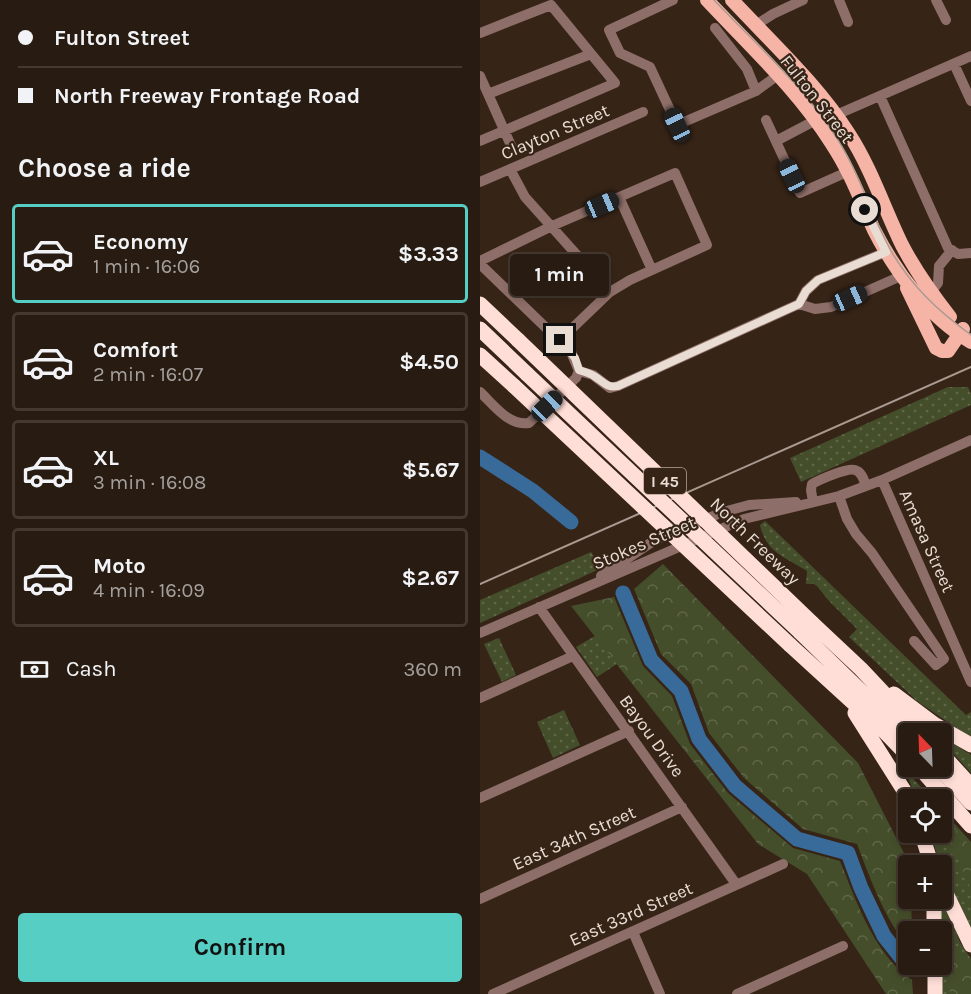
<!DOCTYPE html>
<html lang="en">
<head>
<meta charset="utf-8">
<style>
  :root { --surface:#281b11; --page:#34281f; --text:#f1f3f6; --muted:#a5a19f; --line:#443931; --accent:#56cec3 }
  body { margin:0; font-family:Karla,sans-serif; background:var(--page); color:var(--text); height:100vh; display:flex; flex-direction:column; font-size:22px; white-space:nowrap }
  * { box-sizing:border-box; margin:0 }
  p { font-size:20px; color:var(--muted) }
  .icon { flex:none; width:33px; height:33px; fill:none; stroke:currentColor; stroke-width:2; stroke-linecap:round; stroke-linejoin:round }
  .map { position:relative; flex:1; overflow:hidden }
  .drawer { display:flex; flex-direction:column; background:var(--surface); width:480px }
  .drawer>* { flex:none }
  .banner { display:grid; align-content:center; height:132px; padding:0 18px; background:var(--surface) }
  .needle { width:39px; rotate:337deg }
  .buttons { position:absolute; left:418px; top:723px; display:grid; gap:12px }
  .buttons a { display:grid; place-items:center; width:54px; height:54px; border-radius:6px; background:var(--surface); box-shadow:0 3px 9px #0003,0 0 0 2px var(--line); font-size:30px }
  .end { position:absolute; width:27px; height:27px; margin:-14px; border:8px solid #e8dcd3; background:#111; box-shadow:0 0 0 3px #111 }
  .from { border-radius:50% }
  .bubble { position:absolute; height:42px; border-radius:6px; background:var(--surface); box-shadow:0 3px 9px #0003,0 0 0 2px var(--line); font-size:20px; font-weight:700; line-height:42px; text-align:center }
  .car { position:absolute; width:18px; height:36px; margin:-18px -9px; border-radius:8px; box-shadow:0 0 4px 2px #0007; background:linear-gradient(#222 24%,#8ab4d8 0 40%,#222 0 76%,#8ab4d8 0 86%,#222 0) }
  .banner b { display:flex; align-items:center; gap:21px; height:57px; font-size:22px }
  .banner b+b { border-top:2px solid var(--line) }
  .banner i { width:15px; height:15px; background:var(--text) }
  ul { padding:0; list-style:none }
  li { display:flex; align-items:center; gap:18px; height:99px; margin:0 12px 9px; padding:0 6px; border:3px solid var(--line); border-radius:6px }
  li div { flex:1 }
  li b { display:block; font-size:22px }
  li em { font-style:normal; font-weight:700 }
  li.on { border-color:var(--accent) }
  li>.icon { width:54px; height:54px; stroke-width:1.5 }
  h2 { padding:0 18px; font-size:27px; line-height:72px }
  .pay { display:flex; align-items:center; gap:15px; height:66px; padding:0 18px; font-size:22px }
  .pay p { margin-inline-start:auto }
  .action { display:flex; gap:12px; margin-top:auto; padding:12px 18px }
  .action a { flex:1; height:69px; border-radius:6px; background:var(--accent); color:#111; font-size:24px; font-weight:700; line-height:69px; text-align:center }
  main { display:flex; flex:1; min-height:0 }
  .map>svg:first-child { display:block }
  .grass { fill:url(#grass-dots) }
  .forest { fill:url(#forest-crowns) }
  .lines { fill:none; stroke-linecap:round; stroke-linejoin:round }
  .river { stroke:#386b9a; stroke-width:15 }
  .minor { stroke:#8e6e68; stroke-width:10 }
  .major { stroke:#f5b4a6; stroke-width:14 }
  .highway { stroke:#feded7; stroke-width:15 }
  .tram { stroke:#a99b91; stroke-width:1.5 }
  .rail { stroke:#a99b91; stroke-width:2 }
  .highway-bridge { stroke:#feded7; stroke-width:15 }
  .route { stroke:#e8dcd3; stroke-width:8 }
  .labels { text-anchor:middle; dominant-baseline:central; stroke-width:4.5; stroke-linejoin:round; paint-order:stroke }
  .shield { fill:#362417; stroke:#b3a59b; stroke-width:1.5 }
  .shield-label { font-size:16px; font-weight:bold; fill:#e8dcd3 }
  .street-label { font-size:18px; fill:#e8dcd3; stroke:#362417 }
</style>
</head>
<body>
<main>
<section class="drawer">
<div class="banner">
<b><i class="from"></i>Fulton Street</b>
<b><i></i>North Freeway Frontage Road</b>
</div>
<h2>Choose a ride</h2>
<ul>
<li class="on"><svg class="icon" aria-label="car" viewBox="0 0 24 24"><path d="M5 17H2v-5l4-1 3-4h7l3 4 3 1v5h-3M9 17h6M6 11h13"/><circle cx="7" cy="17" r="2"/><circle cx="17" cy="17" r="2"/></svg><div><b>Economy</b><p>1 min · 16:06</p></div><em>$3.33</em></li>
<li><svg class="icon" aria-label="car" viewBox="0 0 24 24"><path d="M5 17H2v-5l4-1 3-4h7l3 4 3 1v5h-3M9 17h6M6 11h13"/><circle cx="7" cy="17" r="2"/><circle cx="17" cy="17" r="2"/></svg><div><b>Comfort</b><p>2 min · 16:07</p></div><em>$4.50</em></li>
<li><svg class="icon" aria-label="car" viewBox="0 0 24 24"><path d="M5 17H2v-5l4-1 3-4h7l3 4 3 1v5h-3M9 17h6M6 11h13"/><circle cx="7" cy="17" r="2"/><circle cx="17" cy="17" r="2"/></svg><div><b>XL</b><p>3 min · 16:08</p></div><em>$5.67</em></li>
<li><svg class="icon" aria-label="car" viewBox="0 0 24 24"><path d="M5 17H2v-5l4-1 3-4h7l3 4 3 1v5h-3M9 17h6M6 11h13"/><circle cx="7" cy="17" r="2"/><circle cx="17" cy="17" r="2"/></svg><div><b>Moto</b><p>4 min · 16:09</p></div><em>$2.67</em></li>
</ul>
<div class="pay"><svg class="icon" aria-label="cash" viewBox="0 0 24 24"><path d="M3 7h18v10H3z"/><circle cx="12" cy="12" r="2"/></svg>Cash<p>360 m</p></div>
<div class="action"><a>Confirm</a></div>
</section>
<div class="map">
<svg width="491" height="994" viewBox="0 0 491 994">
  <defs>
    <pattern id="grass-dots" width="8" height="8" patternUnits="userSpaceOnUse" patternTransform="scale(1.5)"><rect width="8" height="8" fill="#444e2a"/><path d="M2 2h.1M6 6h.1" fill="none" stroke="#5f6748" stroke-width="1.8" stroke-linecap="round"/></pattern>
    <pattern id="forest-crowns" width="20" height="18" patternUnits="userSpaceOnUse" patternTransform="scale(1.5)"><rect width="20" height="18" fill="#444e2a"/><path d="M2 6a3 3 0 1 1 6 0M12 15a3 3 0 1 1 6 0" fill="none" stroke="#5f6748"/></pattern>
  </defs>
  <rect width="100%" height="100%" fill="#362417"/>
  <path class="grass" d="M468,387H488L491,394V405L321,482L310,458Z
    M285,521L486,715L491,712V738L437,701L369,637L377,629L349,601L337,586L334,584H326L327,571C306,557 286,553 280,525Z
    M111,552L122,568L0,623V600Z
    M115,636L137,664L117,677L96,647Z
    M19,638L36,675L22,682L4,644Z
    M84,710L100,745L73,758L57,722Z
    M462,736L491,755V773L462,741Z
    M425,771L427,772L452,799H437Z
    M462,810L491,842V932L460,863L450,833L462,832Z
    M460,904L469,915L480,942L491,959V994H460L462,932L460,931Z"/>
  <path class="forest" d="M183,564L378,763L430,865L429,898L431,899L432,931L429,932V949C404,917 391,881 377,844L323,829L264,778L229,733L211,684L181,654L154,589Z
    M134,597L163,666L192,696L210,744L248,793L313,848L360,861C377,903 394,954 432,980L433,994H406L327,874L278,844L91,606Z
    M462,814L491,847V890L462,820Z
    M474,956H482L491,967V994H469Z"/>
  <g class="lines">
    <path class="river" d="M0,457L53,491L91,522
      M143,593L171,660L201,691L219,739L255,786L317,839L368,853L381,888L404,936L427,965"/>
    <path class="minor" d="M193,0L129,30L140,53L170,67L197,125L276,91L298,75
      M359,0L368,22
      M456,0L466,20
      M276,25L293,14L323,0
      M235,28L267,69L276,91
      M0,33L71,5L135,83L0,141
      M474,64L491,101
      M0,76L33,150
      M8,94L111,54
      M400,96L468,248L478,254L491,253
      M356,115L491,56
      M286,120L320,193L367,172
      M296,141L336,120
      M30,169L45,197L130,292
      M0,182L163,112
      M139,197L172,270
      M0,261L72,226L195,173L227,245L150,280L130,292L80,340
      M0,264L91,352L99,371L96,378L49,423C28,426 14,405 0,392
      M451,292L458,283L459,266L472,250
      M319,304L335,309L351,307L421,276
      M99,371L113,375L130,388L138,386L319,304L326,291L338,280L406,252
      M402,480L491,682
      M359,496L367,519L376,534L392,553L464,659L456,665L434,641
      M333,502L331,490L332,484C339,480 368,467 375,470C382,472 384,480 386,486
      M121,576L175,540L243,512L269,505L316,502
      M59,607L256,884
      M0,633L264,519L359,496L402,480L491,440
      M0,698L93,656
      M0,798L149,731
      M0,899L202,807
      M153,932L180,994
      M13,994L303,864
      M257,994L363,946"/>
    <path class="major" d="M227,0C270,46 318,90 352,144C370,171 381,201 394,230C416,273 449,317 491,342
      M252,0C292,43 337,84 369,134C391,168 404,208 422,245C435,270 452,294 470,317
      M427,288L456,348L462,351H468L483,329"/>
    <path class="highway" d="M0,304L38,340
      M0,329L47,374
      M0,355L34,386
      M332,623L381,669L442,734
      M320,632L429,738
      M310,645L404,731L429,757
      M414,694L454,724L491,745
      M375,713L430,800
      M462,754L491,786
      M438,766L491,826
      M458,766L491,803
      M441,832L452,866
      M462,885L491,945
      M454,898V932
      M455,994V964"/>
    <path class="tram" d="M234,0C275,43 325,88 356,137C379,172 390,212 410,249C431,286 457,310 491,335"/>
    <path class="rail" d="M0,584L491,367"/>
    <path class="highway-bridge" d="M38,340L332,623
      M47,374L320,632
      M34,386L310,645"/>
  </g>
  <g class="lines">
    <path class="route" d="M80,340L95,358L99,370C104,372 110,373 114,376C124,382 126,388 138,386L319,304L326,291L338,280L406,252L385,210"/>
  </g>
  <g class="labels">
    <rect class="shield" x="164" y="468" width="42" height="26" rx="4.5"/>
    <g class="shield-label">
      <text x="185" y="481">I 45</text>
    </g>
    <g class="street-label">
      <text transform="translate(337 99) rotate(52)">Fulton Street</text>
      <text transform="translate(75 132) rotate(-23)">Clayton Street</text>
      <text transform="translate(275 541) rotate(44)">North Freeway</text>
      <text transform="translate(447 541) rotate(66)">Amasa Street</text>
      <text transform="translate(164 543) rotate(-23)">Stokes Street</text>
      <text transform="translate(172 736) rotate(54)">Bayou Drive</text>
      <text transform="translate(94 838) rotate(-24)">East 34th Street</text>
      <text transform="translate(151 914) rotate(-24)">East 33rd Street</text>
    </g>
  </g>
</svg>
<div class="buttons">
<a><svg class="needle" viewBox="-14 -14 28 28"><path d="M0-13l5 13h-10z" fill="#e53935"/><path d="M0 13l5-13h-10z" fill="#a5a19f"/></svg></a>
<a><svg class="icon" aria-label="locate" viewBox="0 0 24 24"><circle cx="12" cy="12" r="6"/><path d="M12 2v4M12 18v4M2 12h4M18 12h4"/></svg></a>
<a>+</a>
<a>−</a>
</div>
<i class="end from" style="left:385px;top:210px"></i>
<i class="end" style="left:80px;top:340px"></i>
<div class="bubble" style="left:30px;top:254px;width:99px">1 min</div>
<i class="car" style="left:197px;top:125px;rotate:335deg"></i>
<i class="car" style="left:312px;top:176px;rotate:335deg"></i>
<i class="car" style="left:122px;top:205px;rotate:67deg"></i>
<i class="car" style="left:370px;top:298px;rotate:66deg"></i>
<i class="car" style="left:67px;top:406px;rotate:46deg"></i>
</div>
</main>
</body>
</html>
